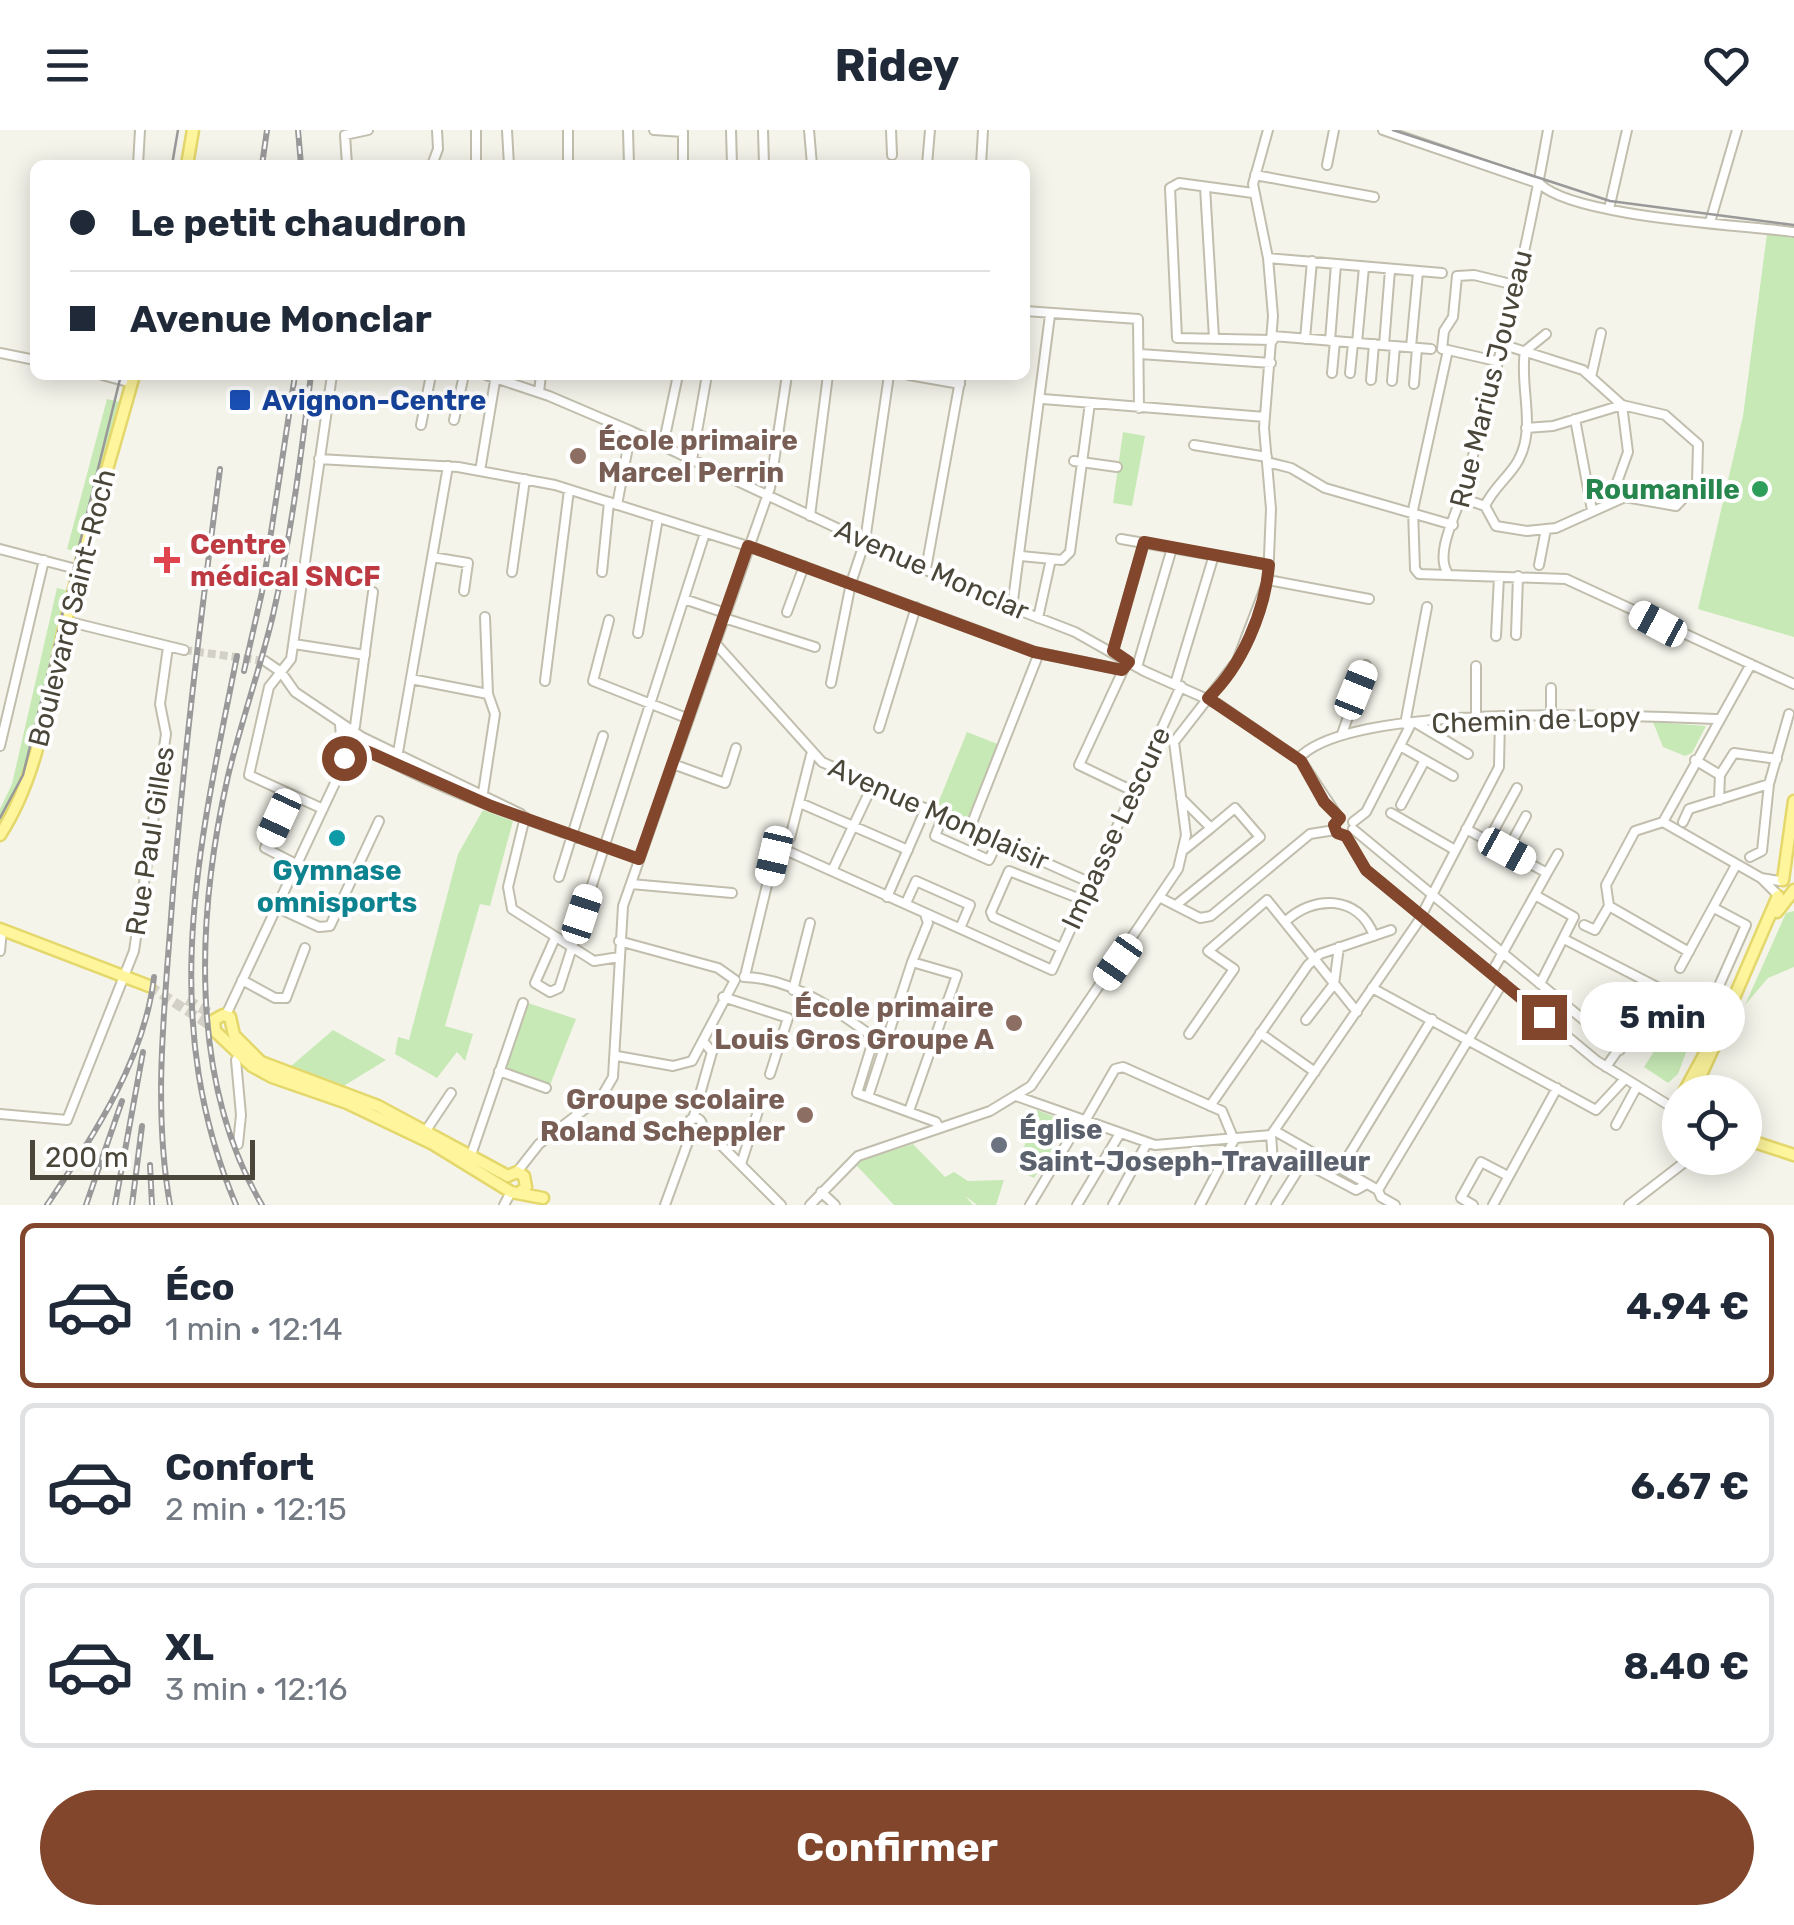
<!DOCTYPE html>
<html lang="fr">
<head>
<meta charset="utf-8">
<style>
  :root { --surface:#fff; --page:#f6f6f7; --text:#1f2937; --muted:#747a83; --line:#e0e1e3; --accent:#81462c }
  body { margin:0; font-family:Rubik,sans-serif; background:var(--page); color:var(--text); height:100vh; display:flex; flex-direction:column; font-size:38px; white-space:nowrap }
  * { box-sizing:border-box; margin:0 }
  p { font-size:32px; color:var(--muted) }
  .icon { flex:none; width:55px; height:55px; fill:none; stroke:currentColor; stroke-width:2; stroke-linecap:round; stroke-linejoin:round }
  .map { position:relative; height:1075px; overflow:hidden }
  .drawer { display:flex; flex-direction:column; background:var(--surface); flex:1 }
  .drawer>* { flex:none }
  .banner { position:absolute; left:30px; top:30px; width:1000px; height:220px; border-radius:15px; box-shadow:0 5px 25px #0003; display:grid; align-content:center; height:220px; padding:0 40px; background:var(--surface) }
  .fabs { position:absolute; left:1662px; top:945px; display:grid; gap:20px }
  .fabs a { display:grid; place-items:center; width:100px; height:100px; border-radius:50%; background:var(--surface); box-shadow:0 5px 25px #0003; font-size:50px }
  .scale { position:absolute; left:30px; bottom:25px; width:225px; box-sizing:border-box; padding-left:10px; border:5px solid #4a4639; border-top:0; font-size:28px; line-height:35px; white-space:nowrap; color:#4a4639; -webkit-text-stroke:8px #fff; paint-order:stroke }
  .end { position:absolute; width:45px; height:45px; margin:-22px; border:12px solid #81462c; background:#fff; box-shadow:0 0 0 5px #fff }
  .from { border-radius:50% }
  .bubble { position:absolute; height:70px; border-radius:35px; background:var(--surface); box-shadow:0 5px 25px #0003; font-size:32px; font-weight:700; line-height:70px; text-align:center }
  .car { position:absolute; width:30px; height:60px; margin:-30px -15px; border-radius:12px; box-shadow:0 0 8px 2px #0007; background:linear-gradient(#fff 24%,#345 0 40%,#fff 0 76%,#345 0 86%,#fff 0) }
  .banner b { display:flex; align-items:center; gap:35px; height:95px; font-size:38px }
  .banner b+b { border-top:2px solid var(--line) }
  .banner i { width:25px; height:25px; background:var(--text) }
  ul { padding:18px 0 0; list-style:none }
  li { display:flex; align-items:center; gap:30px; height:165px; margin:0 20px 15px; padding:0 20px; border:5px solid var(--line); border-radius:15px }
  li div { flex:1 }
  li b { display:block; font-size:38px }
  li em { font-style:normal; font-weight:700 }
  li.active { border-color:var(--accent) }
  li>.icon { width:90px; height:90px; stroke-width:1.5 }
  .button { display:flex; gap:20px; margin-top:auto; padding:20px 40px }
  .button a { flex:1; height:115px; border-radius:60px; background:var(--accent); color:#fff; font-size:40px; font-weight:700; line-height:115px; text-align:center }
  header { display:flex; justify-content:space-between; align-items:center; height:130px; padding:0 40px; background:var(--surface); font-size:45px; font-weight:700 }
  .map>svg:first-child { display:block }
  .green { fill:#c7e9b5 }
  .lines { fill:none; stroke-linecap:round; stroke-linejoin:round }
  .minor-tunnel { stroke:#d3d1c7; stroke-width:8; stroke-dasharray:8 4; stroke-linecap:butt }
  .major-tunnel { stroke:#d3d1c7; stroke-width:10; stroke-dasharray:10 5; stroke-linecap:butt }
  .minor-casing { stroke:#c1bead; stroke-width:12 }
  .major-casing { stroke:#e4d76b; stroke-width:15 }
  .minor { stroke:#fff; stroke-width:8 }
  .major { stroke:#fef59c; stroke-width:10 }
  .tram { stroke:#999; stroke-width:2.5 }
  .rail-casing { stroke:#999; stroke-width:6 }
  .rail { stroke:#fff; stroke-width:2.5; stroke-dasharray:8; stroke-linecap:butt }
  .route { stroke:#81462c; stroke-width:12 }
  .transit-dot { fill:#1a4fb4; stroke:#fff; stroke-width:4 }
  .education-dot { fill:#8d6e63; stroke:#fff; stroke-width:4 }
  .leisure-dot { fill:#2e9e5b; stroke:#fff; stroke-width:4 }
  .health-dot { fill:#e0444e; stroke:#fff; stroke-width:4 }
  .culture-dot { fill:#0f9aa8; stroke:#fff; stroke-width:4 }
  .worship-dot { fill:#6b7280; stroke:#fff; stroke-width:4 }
  .labels { text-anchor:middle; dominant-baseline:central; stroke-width:8; stroke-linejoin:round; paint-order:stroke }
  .street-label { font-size:28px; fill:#4a4639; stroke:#fff }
  .transit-label { font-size:28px; font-weight:bold; fill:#164399; stroke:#fff; text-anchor:start }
  .education-label { font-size:28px; font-weight:bold; fill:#785e54; stroke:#fff; text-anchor:end }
  .leisure-label { font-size:28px; font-weight:bold; fill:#27864d; stroke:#fff; text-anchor:end }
  .health-label { font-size:28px; font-weight:bold; fill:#be3a42; stroke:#fff; text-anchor:start }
  .culture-label { font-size:28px; font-weight:bold; fill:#0d838f; stroke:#fff }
  .worship-label { font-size:28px; font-weight:bold; fill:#5b616d; stroke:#fff; text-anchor:start }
</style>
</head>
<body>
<header><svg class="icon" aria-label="menu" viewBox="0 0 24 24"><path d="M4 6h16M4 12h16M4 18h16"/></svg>Ridey<svg class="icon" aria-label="heart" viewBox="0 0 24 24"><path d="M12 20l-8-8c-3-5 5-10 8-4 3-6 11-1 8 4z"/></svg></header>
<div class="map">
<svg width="1794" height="1075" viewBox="0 0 1794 1075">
  <rect width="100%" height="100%" fill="#f5f4eb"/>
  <path class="green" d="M1767,104L1794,108V507L1698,479L1743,286Z
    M107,269L120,272L79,423L67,419Z
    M1123,302L1145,306L1132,376L1113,373Z
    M57,458L69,461L26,649L0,698V679L12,654Z
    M1653,592L1706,596L1692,623L1685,626L1663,617Z
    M967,602L1000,615L969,692L936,678Z
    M483,680L513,691L490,776L480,774L445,896L473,904L465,931L457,922L437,948L395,924L398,907L409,910L458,724Z
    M1794,781V837L1768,848L1745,875L1786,783Z
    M525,872L576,889L550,955L503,939Z
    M1669,898L1687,920L1678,944L1668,953L1644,937Z
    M333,900L386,930L342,957L290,937Z
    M1037,980L1063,990L1067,995L1034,1048L1016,1040Z
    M913,1014L945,1047L954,1042L968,1051L1004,1050L996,1075H977L965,1066L973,1075H894L854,1033Z"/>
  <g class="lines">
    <path class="minor-tunnel" d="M184,520L265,531"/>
    <path class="major-tunnel" d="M149,856L214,898
      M187,870L217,887"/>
    <g class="minor-casing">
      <path id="minor" d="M476,0V35
        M507,0L509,35
        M628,0L629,35
        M654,0L683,2V35
        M731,0L732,35
        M763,0L764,35
        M809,0L812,35
        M891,0L892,25
        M1383,0L1540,54C1574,87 1741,95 1794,102
        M138,35L140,0
        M347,35L345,5L368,0
        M432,35L438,19L437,0
        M568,35V0
        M927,35L930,0
        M981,35L983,0
        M1327,35L1334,0
        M1255,45L1374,67
        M1205,57L1214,208
        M1253,63L1179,53L1170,58L1177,208L1273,210
        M1609,79L1627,0
        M1710,92L1737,0
        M1268,128L1442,143
        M1025,181L1138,189L1139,278
        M1273,206L1431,219
        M1305,209L1312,131
        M1330,211L1336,134
        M1357,213L1364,137
        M1384,215L1390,140
        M1411,217L1418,142
        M1448,220L1442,219L1444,201L1453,187L1457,146L1474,145L1515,155
        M0,223L35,230
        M1140,224L1271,233
        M1496,231L1448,220L1413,380L1415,439L1419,444L1566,449L1794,554
        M1332,243L1335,211
        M1350,243L1353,213
        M102,245L132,253
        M486,245L549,266L631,301L977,464L1075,502L1144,541L1218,574L1301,631L1339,688
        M909,245L960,254
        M1591,247L1601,203
        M1371,250L1374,214
        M1392,251L1395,216
        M1414,254L1417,218
        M539,262L541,245
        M1043,269L1265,287
        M1575,289L1592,380
        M454,290L464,245
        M421,295L431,245
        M1526,298L1553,296L1622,275L1628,322L1611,369
        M1194,315L1267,327
        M663,316L678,245
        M319,329L458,337L555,355L757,419L1035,522L1122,540
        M692,330L707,245
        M1074,331L1117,337
        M1267,332L1291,338L1325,358L1453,395
        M480,341L496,245
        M1461,368L1485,376L1496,396L1527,401L1556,398L1625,367L1676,376L1697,354L1698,314L1665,285L1622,275L1583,240L1501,214
        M617,375L631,301
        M1485,376C1493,358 1509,347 1518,331C1537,297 1519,257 1525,221L1546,204
        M810,386L828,245
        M1121,409L1269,435
        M0,419L80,440
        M1021,426L1062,430L1070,422L1090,273
        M432,427L468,433L464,461
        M1539,435L1546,399
        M926,439L961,245
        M512,442L525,349
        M602,442L609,372
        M1447,442C1435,422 1457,383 1463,361C1497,243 1527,121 1548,0
        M1268,450L1369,469
        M684,469L725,483
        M1012,478L1050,185
        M787,482L804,436
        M485,487L488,564
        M724,488L815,517
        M1038,488L1051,429
        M609,490L593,551L689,589
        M66,491L184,520
        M638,503L658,388
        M1516,505L1518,446
        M1496,506L1499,447
        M294,514L365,525
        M716,514L822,632L1091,753
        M1113,521L1144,413
        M265,531L281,542L295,562L362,607L521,684
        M1125,536L1079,635L1135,662
        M1476,536V589
        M1137,537L1172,418
        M411,549L488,564L495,584L483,663
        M545,551L569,360
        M831,553L851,453L865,411L889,245
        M1175,554L1214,425
        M1551,586V558
        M1416,593L1468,624
        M340,594C371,642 577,706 639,729
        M1405,594L1427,477
        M879,598L916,477
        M1342,604L1366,535
        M0,616L44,430
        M1400,616L1453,646
        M344,628L355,596L373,462
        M397,628L448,336
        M1298,629C1348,571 1638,586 1719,589
        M1695,630L1720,645L1734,623L1777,629
        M673,634L725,653L736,618
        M343,636L364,620
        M290,664L265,718L296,734
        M1719,670L1720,645
        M800,673L908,720
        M1401,675L1425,630
        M323,679L249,645L269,557L291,529L332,245
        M1391,683L1455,720
        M943,686L935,706L989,730L998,711
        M525,687L508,757L512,779L594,831L619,827
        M1353,692L1366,682L1411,594
        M1663,692L1751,534
        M1663,692L1761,748L1780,751
        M1683,692L1689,679L1769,654
        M970,698L1039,523
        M1353,699L1620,920
        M1466,699L1547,743L1492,842
        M1346,706L1366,740L1597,931L1678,981
        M1488,711L1517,658
        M783,719L1052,840L1181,556
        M1185,719L1211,698
        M1507,721L1526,686
        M1750,727L1762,721L1769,654L1789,584
        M832,741L873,654
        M1547,743L1558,724
        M559,747L603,606
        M1761,748L1776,763
        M631,754L732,763
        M1535,765L1574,787L1540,854
        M887,767L926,678
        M1161,768L1200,788L1211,786L1310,704L1335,700
        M906,773L916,751L970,775L961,796
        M1176,775L1260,707L1235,678L1211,698L1181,668
        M1609,776L1606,755L1635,701L1663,692
        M276,777L319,797L330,796L379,691
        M1285,792C1312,765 1359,764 1374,806
        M1584,795L1595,800L1609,776L1689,822
        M555,808L535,853L550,862L559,858L705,403
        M1564,809L1663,860
        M619,811L718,838L735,850
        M1061,818L993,787L991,782L1009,741L1083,770
        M0,821L2,800
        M912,832L928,793L925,784
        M1680,838L1736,735
        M745,846L774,726L790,708L811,625
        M744,847C796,848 845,886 885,916
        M242,850L275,868H286L305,818
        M1372,858L1596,980L1624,950
        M793,860L810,793
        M723,867L788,888L770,944
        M226,885L343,636L340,594
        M1306,890L1334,854L1339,817
        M1260,903L1315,942
        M1189,904L1234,839L1208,821L1267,770L1357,882
        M874,908L857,963L936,992L939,998
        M617,926L673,936L692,931L735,850
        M1606,937L1658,863L1663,860L1699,882L1718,858L1746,795L1714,778
        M499,941L546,958
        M1016,966L1155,1015L1271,1005L1418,792L1499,637L1500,588
        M868,967L912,832L957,845L909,981
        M1210,976L1308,835L1320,824L1391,800
        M0,984L67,990L134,821L166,604L160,574L168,517
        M688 995a7 7 0 1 1 14 0a7 7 0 1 1-14 0Z
        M693,989L712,922L703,911
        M1085,991L1115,939L1123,937L1222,981L1234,1010L1200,1075
        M1616,995L1636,958
        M702,996L781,1075
        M427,999L451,963
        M1275,1001L1378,1060L1381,1067
        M238,1014L241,985L236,930L240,925
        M471,1025L523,873
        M741,1034L759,978
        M1341,1038L1432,889
        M517,1042L539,1014L602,966L613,947L623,776L770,358L787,245
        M1378,1060L1503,852
        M821,1062L835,1075
        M1381,1067L1395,1075
        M504,1075L511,1062
        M665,1075L692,1001
        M810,1075L858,1026L990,981L1031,956L1178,739L1186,705L1174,612L1237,531L1268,450L1271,379L1264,298L1273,186L1268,128L1253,54L1268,0
        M1030,1075L1081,990
        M1077,1075L1119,1005
        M1113,1075L1147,1013
        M1250,1075L1273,1032L1271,1005
        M1276,1075L1303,1032L1356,1060L1367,1054
        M1473,1075L1461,1068L1481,1032L1508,1046
        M1493,1075L1557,958
        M1629,1075L1690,1028"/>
    </g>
    <g class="major-casing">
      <path id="major" d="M187,35L193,0
        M0,705C40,643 48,567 65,495C85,411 111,328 134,245
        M1783,750L1794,671
        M1777,782L1794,760
        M0,799L149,856
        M1684,962L1730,877L1778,766
        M1693,962L1727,888
        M1678,981L1680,972
        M1745,1009L1794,1025
        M508,1046L378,976L261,932L234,905L230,887L223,885L214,890L215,901L252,936L272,947L347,973L433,1014L511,1062L543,1068
        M508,1046L517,1042L524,1046L526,1057L520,1062"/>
    </g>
    <use href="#minor" class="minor"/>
    <use href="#major" class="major"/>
    <path class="tram" d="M1393,0L1610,71L1794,95
      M172,35L178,0
      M0,688L23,645L121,245"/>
    <g class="rail-casing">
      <path id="rail" d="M298,0L301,35
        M262,35L267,0
        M244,541L262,462L295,245
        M150,1035L152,1075
        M47,1075C93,1006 144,932 154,847
        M86,1075L122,971
        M115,1075L143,922
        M132,1075L142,996
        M170,1075C154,984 163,892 170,801C181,646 200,493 220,339
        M236,1075C157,887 199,716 237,526
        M262,1075C188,950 197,783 228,646C241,592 260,539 273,485C291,407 301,325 311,245"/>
    </g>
    <use href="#rail" class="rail"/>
  </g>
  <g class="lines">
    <path class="route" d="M344,628L343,636L364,620L491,676L639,729L748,416L1034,522L1122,540L1129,532L1113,521L1144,412L1269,435C1265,481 1242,536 1208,568L1301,631L1324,672L1340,688L1334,695L1337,703L1346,706L1366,740L1544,887"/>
  </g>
  <rect class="transit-dot" x="228" y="258" width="24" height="24" rx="5"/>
  <g class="education-dot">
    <circle cx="578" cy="326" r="10"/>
    <circle cx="1014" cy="893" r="10"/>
    <circle cx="805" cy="985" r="10"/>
  </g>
  <circle class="leisure-dot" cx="1760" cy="359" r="10"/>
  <path class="health-dot" d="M162 415h10v10h10v10h-10v10h-10v-10h-10v-10h10z"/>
  <circle class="culture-dot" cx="337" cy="708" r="10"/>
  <circle class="worship-dot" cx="999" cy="1015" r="10"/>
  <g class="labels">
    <g class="street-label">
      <text transform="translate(1491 249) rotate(-76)">Rue Marius Jouveau</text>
      <text transform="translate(932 440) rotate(24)">Avenue Monclar</text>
      <text transform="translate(72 478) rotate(-76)">Boulevard Saint-Roch</text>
      <text transform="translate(1536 590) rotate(-2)">Chemin de Lopy</text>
      <text transform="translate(939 684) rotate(24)">Avenue Monplaisir</text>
      <text transform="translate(1116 698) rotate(-65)">Impasse Lescure</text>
      <text transform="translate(150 711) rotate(-81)">Rue Paul Gilles</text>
    </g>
    <g class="transit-label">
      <text x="262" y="270">Avignon-Centre</text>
    </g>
    <g class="education-label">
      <text x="598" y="310" text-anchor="start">École primaire<tspan x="598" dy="32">Marcel Perrin</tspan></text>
      <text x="994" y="877">École primaire<tspan x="994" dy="32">Louis Gros Groupe A</tspan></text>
      <text x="785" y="969">Groupe scolaire<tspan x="785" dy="32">Roland Scheppler</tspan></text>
    </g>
    <g class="leisure-label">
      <text x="1740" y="359">Roumanille</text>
    </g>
    <g class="health-label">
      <text x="190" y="414">Centre<tspan x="190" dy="32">médical SNCF</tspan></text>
    </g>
    <g class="culture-label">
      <text x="337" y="740">Gymnase<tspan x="337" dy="32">omnisports</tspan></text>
    </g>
    <g class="worship-label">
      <text x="1019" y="999">Église<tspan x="1019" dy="32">Saint-Joseph-Travailleur</tspan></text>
    </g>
  </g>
</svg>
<div class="fabs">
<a><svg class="icon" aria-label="locate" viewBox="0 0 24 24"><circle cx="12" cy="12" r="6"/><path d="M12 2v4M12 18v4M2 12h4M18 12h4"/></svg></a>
</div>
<div class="scale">200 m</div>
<i class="end from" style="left:344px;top:628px"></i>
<i class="end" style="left:1544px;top:887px"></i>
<div class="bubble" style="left:1580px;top:852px;width:165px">5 min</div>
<i class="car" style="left:1658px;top:494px;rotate:298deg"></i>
<i class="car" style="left:1356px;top:560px;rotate:22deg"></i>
<i class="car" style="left:279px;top:688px;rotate:205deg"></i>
<i class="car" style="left:1507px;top:721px;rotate:119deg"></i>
<i class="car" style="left:774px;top:726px;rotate:193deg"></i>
<i class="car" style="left:582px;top:784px;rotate:18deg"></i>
<i class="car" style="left:1118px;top:832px;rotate:215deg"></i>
<div class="banner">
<b><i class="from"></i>Le petit chaudron</b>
<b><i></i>Avenue Monclar</b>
</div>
</div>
<section class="drawer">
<ul>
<li class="active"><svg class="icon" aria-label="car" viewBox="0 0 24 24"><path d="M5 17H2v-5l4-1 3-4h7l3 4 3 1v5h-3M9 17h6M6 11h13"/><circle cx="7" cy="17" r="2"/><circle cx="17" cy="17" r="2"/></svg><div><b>Éco</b><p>1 min · 12:14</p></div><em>4.94 €</em></li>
<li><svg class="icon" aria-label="car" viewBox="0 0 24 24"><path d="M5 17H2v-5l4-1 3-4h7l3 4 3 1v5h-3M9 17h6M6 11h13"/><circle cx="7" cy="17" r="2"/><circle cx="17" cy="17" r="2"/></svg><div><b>Confort</b><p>2 min · 12:15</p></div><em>6.67 €</em></li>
<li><svg class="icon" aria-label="car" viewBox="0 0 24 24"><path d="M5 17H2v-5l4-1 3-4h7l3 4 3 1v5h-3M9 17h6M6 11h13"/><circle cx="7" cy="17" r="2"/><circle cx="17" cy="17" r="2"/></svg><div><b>XL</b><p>3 min · 12:16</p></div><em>8.40 €</em></li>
</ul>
<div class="button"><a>Confirmer</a></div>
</section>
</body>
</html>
